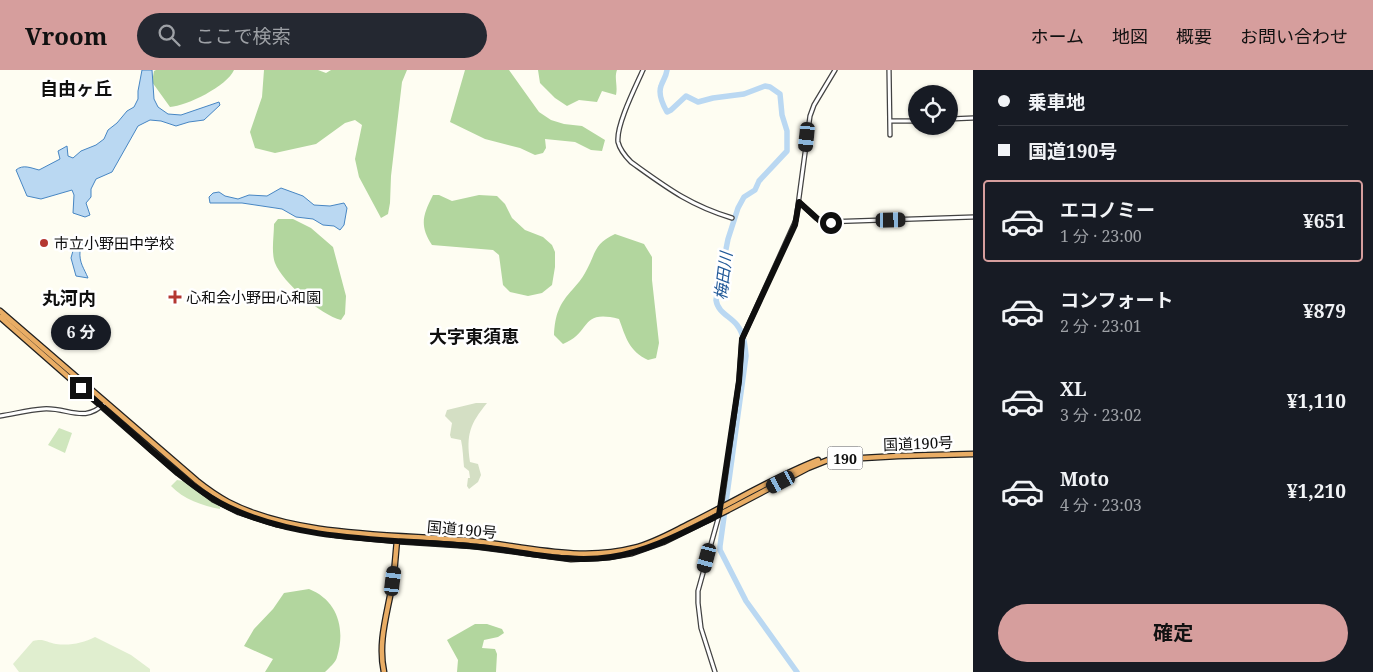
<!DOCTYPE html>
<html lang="ja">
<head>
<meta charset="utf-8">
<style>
  :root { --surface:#171b24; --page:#242831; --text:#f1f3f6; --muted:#9ea1a6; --line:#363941; --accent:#d69e9d }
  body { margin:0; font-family:"Noto Serif","Noto Sans JP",serif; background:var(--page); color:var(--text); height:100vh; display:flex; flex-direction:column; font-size:19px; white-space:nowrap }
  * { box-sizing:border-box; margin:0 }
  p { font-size:16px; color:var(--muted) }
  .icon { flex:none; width:28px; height:28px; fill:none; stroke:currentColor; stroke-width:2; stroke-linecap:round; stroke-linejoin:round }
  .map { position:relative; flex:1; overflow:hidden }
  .details { display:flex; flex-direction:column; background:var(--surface); width:400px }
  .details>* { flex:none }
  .hud { display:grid; align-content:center; height:110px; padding:0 25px; background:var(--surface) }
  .controls { position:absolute; left:908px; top:15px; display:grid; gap:10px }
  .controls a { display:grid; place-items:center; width:50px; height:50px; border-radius:50%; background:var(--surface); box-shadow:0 1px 4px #0004; font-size:25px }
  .end { position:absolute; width:22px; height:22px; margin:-11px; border:6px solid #0f0f0f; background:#fff; box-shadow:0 0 0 2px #fff }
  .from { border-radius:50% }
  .bubble { position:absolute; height:35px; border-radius:18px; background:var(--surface); box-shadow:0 1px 4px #0004; font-size:16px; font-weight:700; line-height:35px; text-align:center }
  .car { position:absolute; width:15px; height:30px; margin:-15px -8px; border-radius:6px; box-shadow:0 0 4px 1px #0007; background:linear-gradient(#222 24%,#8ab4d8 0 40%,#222 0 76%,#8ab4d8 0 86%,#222 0) }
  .hud b { display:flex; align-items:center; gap:18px; height:48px; font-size:19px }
  .hud b+b { border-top:1px solid var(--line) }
  .hud i { width:12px; height:12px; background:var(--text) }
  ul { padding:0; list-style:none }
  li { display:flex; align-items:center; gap:15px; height:82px; margin:0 10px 8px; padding:0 15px; border:2px solid transparent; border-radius:5px }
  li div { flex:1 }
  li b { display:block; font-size:19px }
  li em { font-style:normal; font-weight:700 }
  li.active { border-color:var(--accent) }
  li>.icon { width:45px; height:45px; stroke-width:1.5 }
  .action { display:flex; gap:10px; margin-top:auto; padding:10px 25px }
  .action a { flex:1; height:58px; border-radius:30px; background:var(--accent); color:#111; font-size:20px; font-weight:700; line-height:58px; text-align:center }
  header { display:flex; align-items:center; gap:30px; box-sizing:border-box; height:70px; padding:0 25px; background:var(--accent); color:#111 }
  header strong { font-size:24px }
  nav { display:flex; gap:28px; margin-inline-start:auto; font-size:18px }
  .search { width:350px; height:45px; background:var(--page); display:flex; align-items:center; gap:12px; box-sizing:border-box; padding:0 18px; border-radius:28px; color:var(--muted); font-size:19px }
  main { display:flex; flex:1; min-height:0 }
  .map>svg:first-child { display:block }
  .green { fill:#cfe6bd }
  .forest { fill:#b2d69e }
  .cemetery { fill:#d4dfc4 }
  .pitch { fill:#e0eecf }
  .water { fill:#bad8f2; stroke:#4786c3 }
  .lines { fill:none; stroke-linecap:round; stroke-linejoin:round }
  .river { stroke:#bad8f2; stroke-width:5.5 }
  .minor-casing { stroke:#424242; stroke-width:5.5 }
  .highway-casing { stroke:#202020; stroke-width:7 }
  .minor { stroke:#fff; stroke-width:3 }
  .highway { stroke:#e9ad65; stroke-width:4.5 }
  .route { stroke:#0f0f0f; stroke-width:6 }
  .poi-dot { fill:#b43731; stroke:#fff; stroke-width:2 }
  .labels { text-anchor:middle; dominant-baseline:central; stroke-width:5; stroke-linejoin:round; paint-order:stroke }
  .shield { fill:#fff; stroke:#575757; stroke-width:1 }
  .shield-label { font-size:14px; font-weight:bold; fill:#0f0f0f }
  .poi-label { font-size:15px; fill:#0f0f0f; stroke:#fff; text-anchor:start }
  .street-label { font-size:15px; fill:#0f0f0f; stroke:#fff }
  .water-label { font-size:16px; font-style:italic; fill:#215998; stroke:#fff }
  .quarter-label { font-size:18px; font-weight:bold; fill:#0f0f0f; stroke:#fff }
</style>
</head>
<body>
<header>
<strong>Vroom</strong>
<div class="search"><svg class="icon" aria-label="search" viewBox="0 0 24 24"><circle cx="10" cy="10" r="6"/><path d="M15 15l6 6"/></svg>ここで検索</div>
<nav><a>ホーム</a><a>地図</a><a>概要</a><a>お問い合わせ</a></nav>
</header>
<main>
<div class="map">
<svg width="973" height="602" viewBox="0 0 973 602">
  <rect width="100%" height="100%" fill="#fefdf2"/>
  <path class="green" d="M59,358L72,363L65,383L48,375Z
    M177,410L183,411L220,437V439C203,436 183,429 171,416Z"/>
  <path class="forest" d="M156,0H234C227,16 187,36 170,37L152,12L154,1Z
    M264,0H318L326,3L331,0H407L402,12L391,106L390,133L388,144L381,148L359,107L355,89L362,55L355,50L345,53L316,74L275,83L255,78L250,62L262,27Z
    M465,0H509L539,42L551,50L564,54L582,56L605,70L602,81L591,80L575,72L545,69L546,78L543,83L535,85L520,78L485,69L450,52Z
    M538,0H617C614,8 618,16 616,25L602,21L597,32L579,30L567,36L555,28L540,13Z
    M433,125H439L452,131L479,125L497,126L505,134L512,148L525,160L543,167L552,175L555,182V197L552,215L542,223L528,226L510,222L503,215L499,185L493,180L432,175C419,155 423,145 433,125Z
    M278,149H293L311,158L333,177L346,226L345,244L341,250C321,245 283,213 275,193C271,182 274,166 274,154Z
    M615,164L644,174L652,187V210L659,273L656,288L648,290C629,281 626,268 619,249C579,239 592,263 563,274L554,265C555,245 559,234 573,219C577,214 582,209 585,203C596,184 593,174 615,164Z
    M309,519C337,530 346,558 337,587C336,592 329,598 325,602H265L273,589L244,576L254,559L273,539L284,523Z
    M475,554H487L502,559L504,563L498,567L484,570L482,578L495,579L497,584L496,602H457L458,590L447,570Z"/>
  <path class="cemetery" d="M476,333H487C470,354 466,364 470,392L478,394L481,405L478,412L469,419L467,416L468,408H470L469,401L464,397C463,388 463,379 461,370L451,368L450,365L452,353L445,346L447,340Z"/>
  <path class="pitch" d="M95,567L131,585L150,599V602H19L13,594L33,571C44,568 46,572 56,574C70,576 83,573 95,567Z"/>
  <path class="water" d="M142,0H152L154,29L158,37L168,44L181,45L219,32L220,35L204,50L189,52L176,56L161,51L150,50L138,56L112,102L96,109L91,119V127L86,133L90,145L85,147L73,143L74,125L72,120L41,129L27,126L16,100C23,94 31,98 39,100L60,89L58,81L67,76L68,86L73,88L81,81L96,75L104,69L108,60L117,53L127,41L134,37L138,29V21Z
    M281,118L303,126L314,135L330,136L344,133L347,138L344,155L340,160L334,156L323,155L313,149L296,147L282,139L242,133H210L209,127L213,123L219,122L225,126L238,129L249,125L267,126Z
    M78,169L82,172L83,179L80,181C79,193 84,198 88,208L76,206L71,188L76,170Z"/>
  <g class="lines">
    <path class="river" d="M667,0C666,7 663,10 661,16C658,24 663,35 667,42L671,40L686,26L698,32L713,28L744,24L765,16L770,17L780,24L782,45L787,61V81L759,111L755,120L744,127L738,138L728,169L716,230C718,243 730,246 737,255C744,264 745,275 746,286L720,476V480L746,531L797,602"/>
    <g class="minor-casing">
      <path id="minor" d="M643,0C636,16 616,55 618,72C620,80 625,86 631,92C666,117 689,135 732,148
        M889,0L890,65
        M949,49L973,48
        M890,51H916
        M799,132L816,148L824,152L973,147
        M0,346C14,344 28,340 43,339C68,337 84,354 105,333
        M715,602L701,558L698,533V521L721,438L739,311L742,269L796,150L810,46L814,35L835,0"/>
    </g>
    <g class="highway-casing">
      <path id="highway" d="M0,241L197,411C207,419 217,426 228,432C297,468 397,464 473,471C527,477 581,492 634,478C654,473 671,463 689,454C732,433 774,407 818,390
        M0,247L178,403L213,429L239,442L276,454L337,465L397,471L474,476L571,489L609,487L632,483L663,472L728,440L808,398L828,390L898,386L973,384
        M384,602C378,574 386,548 391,521C394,504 396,487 397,470"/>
    </g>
    <use href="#minor" class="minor"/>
    <use href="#highway" class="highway"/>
  </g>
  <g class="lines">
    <path class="route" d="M81,318C105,339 129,360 152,381C176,401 199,423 228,437C306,474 396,468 480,477C523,481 567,494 611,487C650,481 684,462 719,445L739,311L742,269L795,155L799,132L820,151L831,153"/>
  </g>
  <g class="poi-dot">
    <circle cx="44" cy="173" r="5"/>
    <path d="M172.5 219.5h5v5h5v5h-5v5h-5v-5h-5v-5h5z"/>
  </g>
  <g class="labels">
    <rect class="shield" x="827.5" y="376.5" width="35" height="23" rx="4"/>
    <g class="shield-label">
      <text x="845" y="388">190</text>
    </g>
    <g class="poi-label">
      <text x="54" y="173">市立小野田中学校</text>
      <text x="186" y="227">心和会小野田心和園</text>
    </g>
    <g class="street-label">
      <text transform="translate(918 373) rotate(-2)">国道190号</text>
      <text transform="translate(462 459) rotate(5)">国道190号</text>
    </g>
    <g class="water-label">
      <text transform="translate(723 206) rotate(-83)">梅田川</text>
    </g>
    <g class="quarter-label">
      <text x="76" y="18">自由ヶ丘</text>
      <text x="69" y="228">丸河内</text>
      <text x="474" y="266">大字東須恵</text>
    </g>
  </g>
</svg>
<div class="controls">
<a><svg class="icon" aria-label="locate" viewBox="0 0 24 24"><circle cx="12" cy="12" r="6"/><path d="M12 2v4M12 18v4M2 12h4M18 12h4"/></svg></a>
</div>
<i class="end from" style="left:831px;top:153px"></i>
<i class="end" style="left:81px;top:318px"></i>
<div class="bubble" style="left:51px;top:245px;width:60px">6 分</div>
<i class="car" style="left:807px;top:67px;rotate:186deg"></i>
<i class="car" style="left:891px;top:150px;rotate:89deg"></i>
<i class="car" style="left:781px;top:412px;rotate:242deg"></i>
<i class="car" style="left:707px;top:488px;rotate:195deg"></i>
<i class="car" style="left:393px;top:511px;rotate:7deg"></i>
</div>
<section class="details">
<div class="hud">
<b><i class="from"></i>乗車地</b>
<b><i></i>国道190号</b>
</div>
<ul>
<li class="active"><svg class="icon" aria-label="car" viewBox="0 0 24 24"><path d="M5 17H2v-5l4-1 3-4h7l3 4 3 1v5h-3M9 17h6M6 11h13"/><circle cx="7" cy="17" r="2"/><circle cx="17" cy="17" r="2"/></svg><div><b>エコノミー</b><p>1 分 · 23:00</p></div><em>¥651</em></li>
<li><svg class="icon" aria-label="car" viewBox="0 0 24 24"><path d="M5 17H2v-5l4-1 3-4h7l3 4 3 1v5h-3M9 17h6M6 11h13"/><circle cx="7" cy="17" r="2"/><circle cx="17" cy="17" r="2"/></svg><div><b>コンフォート</b><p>2 分 · 23:01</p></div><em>¥879</em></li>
<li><svg class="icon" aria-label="car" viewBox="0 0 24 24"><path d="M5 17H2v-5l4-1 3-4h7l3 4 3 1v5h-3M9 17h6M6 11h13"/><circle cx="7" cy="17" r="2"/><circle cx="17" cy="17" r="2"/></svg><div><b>XL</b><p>3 分 · 23:02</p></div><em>¥1,110</em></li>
<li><svg class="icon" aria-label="car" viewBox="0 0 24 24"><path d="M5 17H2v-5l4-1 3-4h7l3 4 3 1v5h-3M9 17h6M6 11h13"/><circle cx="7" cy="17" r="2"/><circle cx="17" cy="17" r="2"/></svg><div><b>Moto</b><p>4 分 · 23:03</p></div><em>¥1,210</em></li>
</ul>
<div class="action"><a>確定</a></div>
</section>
</main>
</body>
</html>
